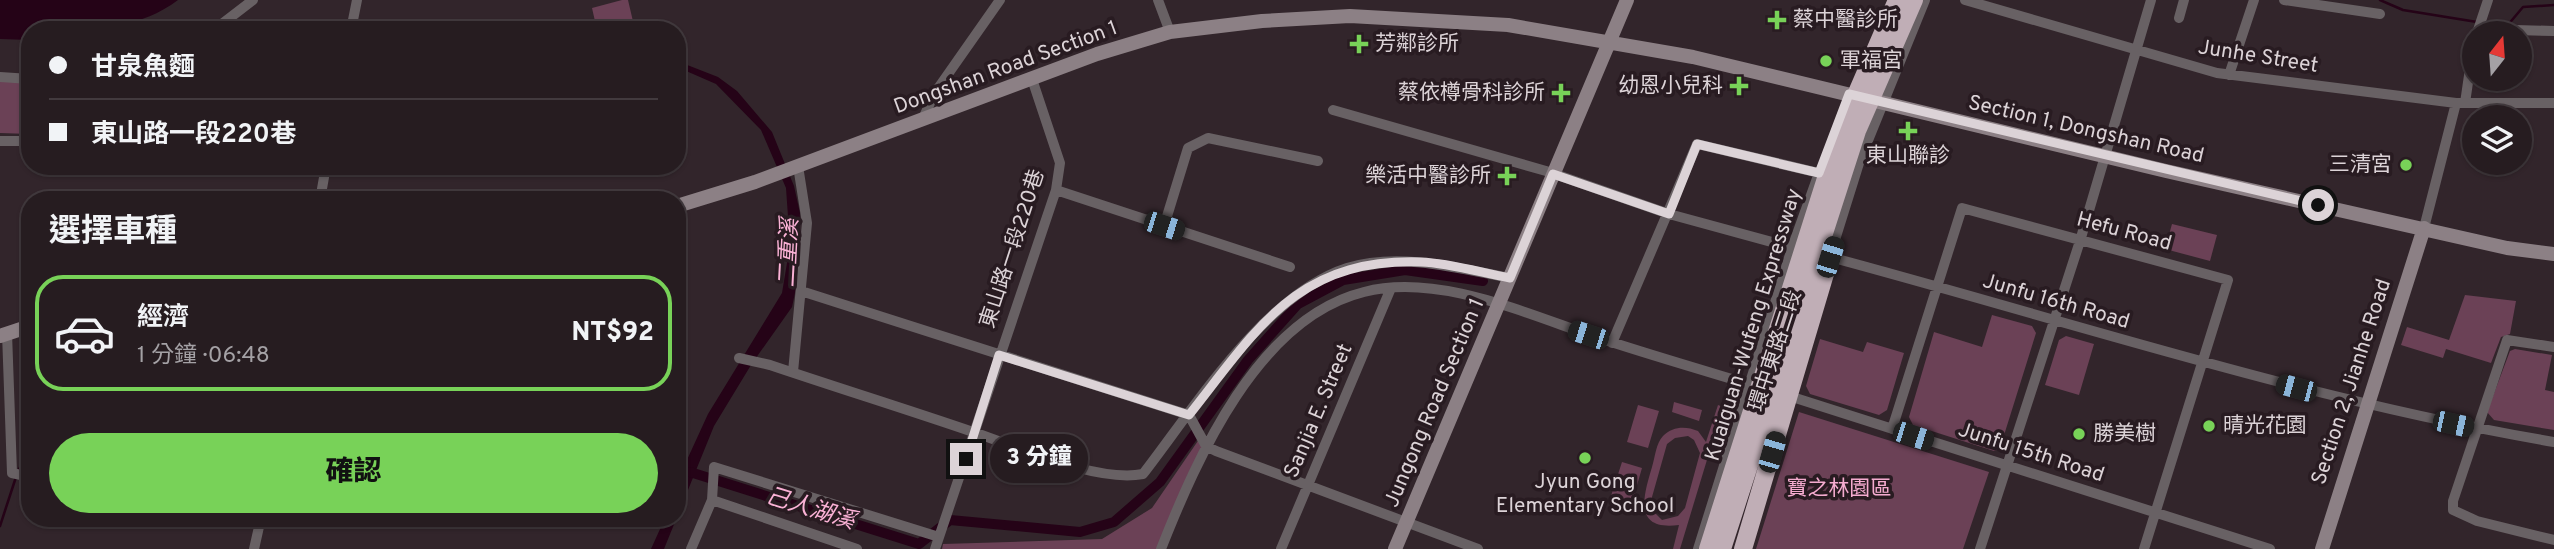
<!DOCTYPE html>
<html lang="zh-TW">
<head>
<meta charset="utf-8">
<style>
  :root { --surface:#261c20; --page:#2e2529; --text:#f1f3f6; --muted:#a4a1a5; --line:#423a3e; --accent:#78d258 }
  body { margin:0; font-family:Overpass,"Noto Sans TC",sans-serif; background:var(--page); color:var(--text); height:100vh; display:flex; flex-direction:column; font-size:26px; white-space:nowrap }
  * { box-sizing:border-box; margin:0 }
  p { font-size:23px; color:var(--muted) }
  .icon { flex:none; width:38px; height:38px; fill:none; stroke:currentColor; stroke-width:2; stroke-linecap:round; stroke-linejoin:round }
  .map { position:relative; flex:1; overflow:hidden }
  .sheet { position:absolute; left:21px; top:191px; width:665px; height:336px; display:flex; flex-direction:column; background:var(--surface); border-radius:28px; box-shadow:0 2px 5px #0004,0 0 0 2px var(--line) }
  .sheet>* { flex:none }
  .banner { position:absolute; left:21px; top:21px; width:665px; height:154px; border-radius:28px; box-shadow:0 2px 5px #0004,0 0 0 2px var(--line); display:grid; align-content:center; height:154px; padding:0 28px; background:var(--surface) }
  .needle { width:46px; rotate:17deg }
  .controls { position:absolute; left:2462px; top:21px; display:grid; gap:14px }
  .controls a { display:grid; place-items:center; width:70px; height:70px; border-radius:50%; background:var(--surface); box-shadow:0 2px 5px #0004,0 0 0 2px var(--line); font-size:35px }
  .end { position:absolute; width:32px; height:32px; margin:-16px; border:9px solid #dcd3d7; background:#111; box-shadow:0 0 0 4px #111 }
  .from { border-radius:50% }
  .bubble { position:absolute; height:49px; border-radius:24px; background:var(--surface); box-shadow:0 2px 5px #0004,0 0 0 2px var(--line); font-size:23px; font-weight:800; line-height:49px; text-align:center }
  .car { position:absolute; width:21px; height:42px; margin:-21px -10px; border-radius:9px; box-shadow:0 0 5px 2px #0007; background:linear-gradient(#222 24%,#8ab4d8 0 40%,#222 0 76%,#8ab4d8 0 86%,#222 0) }
  .banner b { display:flex; align-items:center; gap:24px; height:66px; font-size:26px }
  .banner b+b { border-top:2px solid var(--line) }
  .banner i { width:18px; height:18px; background:var(--text) }
  ul { padding:0; list-style:none }
  li { display:flex; align-items:center; gap:21px; height:116px; margin:0 14px 10px; padding:0 14px; border:4px solid transparent; border-radius:28px }
  li div { flex:1 }
  li b { display:block; font-size:26px }
  li em { font-style:normal; font-weight:800 }
  li.on { border-color:var(--accent) }
  li>.icon { width:63px; height:63px; stroke-width:1.5 }
  h2 { padding:0 28px; font-size:32px; line-height:84px }
  .cta { display:flex; gap:14px; margin-top:auto; padding:14px 28px }
  .cta a { flex:1; height:80px; border-radius:42px; background:var(--accent); color:#111; font-size:28px; font-weight:800; line-height:80px; text-align:center }
  .map>svg:first-child { display:block }
  .green { fill:#6b4156; fill-rule:evenodd }
  .water { fill:#250317 }
  .lines { fill:none; stroke-linecap:round; stroke-linejoin:round }
  .stream { stroke:#250317; stroke-width:2.5 }
  .canal { stroke:#250317; stroke-width:10 }
  .street { stroke:#686164; stroke-width:10 }
  .secondary { stroke:#8c8085; stroke-width:14 }
  .highway-bridge { stroke:#c0aeb6; stroke-width:18 }
  .route { stroke:#dcd3d7; stroke-width:9 }
  .poi-dot { fill:#78d258; stroke:#281b21; stroke-width:2.5 }
  .labels { text-anchor:middle; dominant-baseline:central; stroke-width:7; stroke-linejoin:round; paint-order:stroke }
  .poi-label { font-size:21px; fill:#dcd3d7; stroke:#281b21; text-anchor:start }
  .street-label { font-size:21px; fill:#dcd3d7; stroke:#281b21 }
  .park-label { font-size:21px; fill:#f4abcf; stroke:#281b21 }
  .water-label { font-size:23px; font-style:italic; fill:#fbb2d6; stroke:#281b21 }
</style>
</head>
<body>
<div class="map">
<svg width="2554" height="549" viewBox="0 0 2554 549">
  <rect width="100%" height="100%" fill="#32252b"/>
  <path class="green" d="M622,0H628L635,30H597L592,8Z
    M0,81L30,83V134L0,133Z
    M2172,224L2217,235L2210,261L2165,249Z
    M2465,295L2516,301L2510,334L2501,337L2491,363L2446,349L2443,358L2401,345L2407,327L2449,340Z
    M1992,315L2032,326L2036,333L2000,448L1994,451L1913,425L1909,417L1934,332L1982,347Z
    M2066,336L2094,344L2079,395L2045,385L2059,340Z
    M1820,339L1863,352L1867,342L1904,353L1887,410L1879,415L1810,394L1806,386Z
    M2515,349L2552,355L2545,390L2554,392V430L2494,420L2487,412L2510,351Z
    M1674,402L1702,410L1699,421L1672,412Z
    M1638,405L1659,411L1648,448L1627,442Z
    M1718,405L1723,407L1680,549H1673L1679,525C1633,531 1643,497 1652,467C1655,457 1656,443 1663,436C1673,426 1686,426 1698,431L1706,442ZM1688,436L1694,440L1700,453L1685,508L1678,516L1662,520L1655,513L1652,497L1667,444L1675,438Z
    M1799,412L1989,472L1963,549H1756Z
    M1202,435L1210,438L1159,549H942L943,544L1102,539L1152,508Z
    M1622,462L1642,468L1631,506L1610,499Z"/>
  <path class="water" d="M0,0H178C134,33 82,30 30,30V40L0,39Z
    M677,61L718,77L737,91L772,132L794,186L800,213L796,288L792,307L751,365L714,426L664,549H651L665,518H677V485L686,462L708,414L782,293L790,245L786,188L761,130L716,84L677,67Z"/>
  <g class="lines">
    <path class="stream" d="M2380,0L2403,10L2477,22
      M2507,26L2523,7L2554,5
      M18,471L30,449
      M0,526L16,477"/>
    <path class="canal" d="M690,472L919,544L950,520L1080,532L1114,522L1160,482L1248,360L1298,304L1343,280L1405,270L1483,281"/>
    <path class="street" d="M1158,0L1170,32
      M1965,0L2217,73L2456,103H2554
      M2284,0L2380,14
      M2179,18L2184,0
      M2479,29L2554,31
      M214,30L253,0
      M351,30L357,0
      M2477,33L2488,0
      M2229,75L2254,0
      M0,77L30,79
      M2465,103L2474,41
      M1333,110L1546,171L1669,214L1805,251
      M922,121L934,94L1000,0
      M0,141H30
      M1056,190L1290,267
      M320,200L326,166
      M1164,226L1188,148L1208,138L1318,161
      M2424,228L2456,103
      M1826,256C2069,321 2306,400 2554,442
      M1829,259L1860,160L1925,0
      M801,291L1189,415
      M7,333L12,473L30,477
      M1612,343L1697,144L1819,173
      M2554,347L2507,340L2453,501V510L2477,521L2554,540
      M739,358L770,365C838,388 906,409 973,432C1018,447 1097,483 1143,474C1195,407 1264,295 1347,268C1399,252 1458,268 1510,278
      M793,372L807,223L798,166
      M1786,395L2270,549
      M1189,415L1206,446L1216,451L1478,549
      M1892,429L1962,208L2228,280L2144,549
      M712,500L857,549
      M226,518L259,525
      M254,549L261,518
      M691,549L712,500L714,467L939,537
      M935,549L1056,190L1060,163L1032,79
      M1161,549C1197,458 1258,318 1364,292C1440,272 1533,317 1605,340C1657,357 1709,372 1762,388
      M1281,549L1391,288
      M1698,549L1792,248L1819,173
      M1980,549L2080,241L2151,0"/>
    <path class="secondary" d="M677,206L755,182L1097,54L1170,32L1262,21L1350,16L1508,25L1693,57L2166,171L2507,248L2554,254
      M0,336L30,326
      M1395,549L1627,0
      M2322,549L2424,228"/>
    <path class="highway-bridge" d="M1708,549L1843,125L1897,0
      M1722,549L1857,131L1914,0
      M1743,549L1830,257"/>
  </g>
  <g class="lines">
    <path class="route" d="M966,459L999,355L1189,415C1258,328 1297,258 1421,262C1450,263 1482,273 1510,278L1553,174L1669,214L1697,144L1819,173L1849,94L2318,205"/>
  </g>
  <g class="poi-dot">
    <path d="M1773.5 9.5h7v7h7v7h-7v7h-7v-7h-7v-7h7z"/>
    <path d="M1355.5 33.5h7v7h7v7h-7v7h-7v-7h-7v-7h7z"/>
    <circle cx="1826" cy="61" r="7"/>
    <path d="M1735.5 75.5h7v7h7v7h-7v7h-7v-7h-7v-7h7z"/>
    <path d="M1557.5 82.5h7v7h7v7h-7v7h-7v-7h-7v-7h7z"/>
    <path d="M1904.5 120.5h7v7h7v7h-7v7h-7v-7h-7v-7h7z"/>
    <circle cx="2406" cy="165" r="7"/>
    <path d="M1503.5 165.5h7v7h7v7h-7v7h-7v-7h-7v-7h7z"/>
    <circle cx="2209" cy="426" r="7"/>
    <circle cx="2079" cy="434" r="7"/>
    <circle cx="1585" cy="458" r="7"/>
  </g>
  <g class="labels">
    <g class="poi-label">
      <text x="1793" y="20">蔡中醫診所</text>
      <text x="1375" y="44">芳鄰診所</text>
      <text x="1840" y="61">軍福宮</text>
      <text x="1723" y="86" text-anchor="end">幼恩小兒科</text>
      <text x="1545" y="93" text-anchor="end">蔡依樽骨科診所</text>
      <text x="1908" y="156" text-anchor="middle">東山聯診</text>
      <text x="2392" y="165" text-anchor="end">三清宮</text>
      <text x="1491" y="176" text-anchor="end">樂活中醫診所</text>
      <text x="2223" y="426">晴光花園</text>
      <text x="2093" y="434">勝美樹</text>
      <text x="1585" y="482" text-anchor="middle">Jyun Gong<tspan x="1585" dy="24">Elementary School</tspan></text>
    </g>
    <g class="street-label">
      <text transform="translate(2258 57) rotate(9)">Junhe Street</text>
      <text transform="translate(1006 68) rotate(-20)">Dongshan Road Section 1</text>
      <text transform="translate(2086 130) rotate(13)">Section 1, Dongshan Road</text>
      <text transform="translate(2124 232) rotate(15)">Hefu Road</text>
      <text transform="translate(1013 249) rotate(-72)">東山路一段220巷</text>
      <text transform="translate(2056 302) rotate(16)">Junfu 16th Road</text>
      <text transform="translate(1754 325) rotate(-73)">Kuaiguan-Wufeng Expressway</text>
      <text transform="translate(1776 351) rotate(-72)">環中東路二段</text>
      <text transform="translate(2352 382) rotate(-72)">Section 2, Jianhe Road</text>
      <text transform="translate(1435 403) rotate(-67)">Jungong Road Section 1</text>
      <text transform="translate(1319 411) rotate(-67)">Sanjia E. Street</text>
      <text transform="translate(2031 453) rotate(18)">Junfu 15th Road</text>
    </g>
    <g class="park-label">
      <text x="1839" y="489">寶之林園區</text>
    </g>
    <g class="water-label">
      <text transform="translate(790 253) rotate(-87)">二重溪</text>
      <text transform="translate(810 510) rotate(17)">己人湖溪</text>
    </g>
  </g>
</svg>
<div class="controls">
<a><svg class="needle" viewBox="-14 -14 28 28"><path d="M0-13l5 13h-10z" fill="#e53935"/><path d="M0 13l5-13h-10z" fill="#a4a1a5"/></svg></a>
<a><svg class="icon" aria-label="layers" viewBox="0 0 24 24"><path d="M12 4l9 5-9 5-9-5zM3 14l9 5 9-5"/></svg></a>
</div>
<i class="end from" style="left:2318px;top:205px"></i>
<i class="end" style="left:966px;top:459px"></i>
<div class="bubble" style="left:990px;top:434px;width:98px">3 分鐘</div>
<i class="car" style="left:1164px;top:226px;rotate:108deg"></i>
<i class="car" style="left:1830px;top:257px;rotate:17deg"></i>
<i class="car" style="left:1588px;top:335px;rotate:288deg"></i>
<i class="car" style="left:2296px;top:388px;rotate:285deg"></i>
<i class="car" style="left:2453px;top:424px;rotate:102deg"></i>
<i class="car" style="left:1913px;top:436px;rotate:108deg"></i>
<i class="car" style="left:1772px;top:452px;rotate:16deg"></i>
<div class="banner">
<b><i class="from"></i>甘泉魚麵</b>
<b><i></i>東山路一段220巷</b>
</div>
<section class="sheet">
<h2>選擇車種</h2>
<ul>
<li class="on"><svg class="icon" aria-label="car" viewBox="0 0 24 24"><path d="M5 17H2v-5l4-1 3-4h7l3 4 3 1v5h-3M9 17h6M6 11h13"/><circle cx="7" cy="17" r="2"/><circle cx="17" cy="17" r="2"/></svg><div><b>經濟</b><p>1 分鐘 · 06:48</p></div><em>NT$92</em></li>
</ul>
<div class="cta"><a>確認</a></div>
</section>
</div>
</body>
</html>
